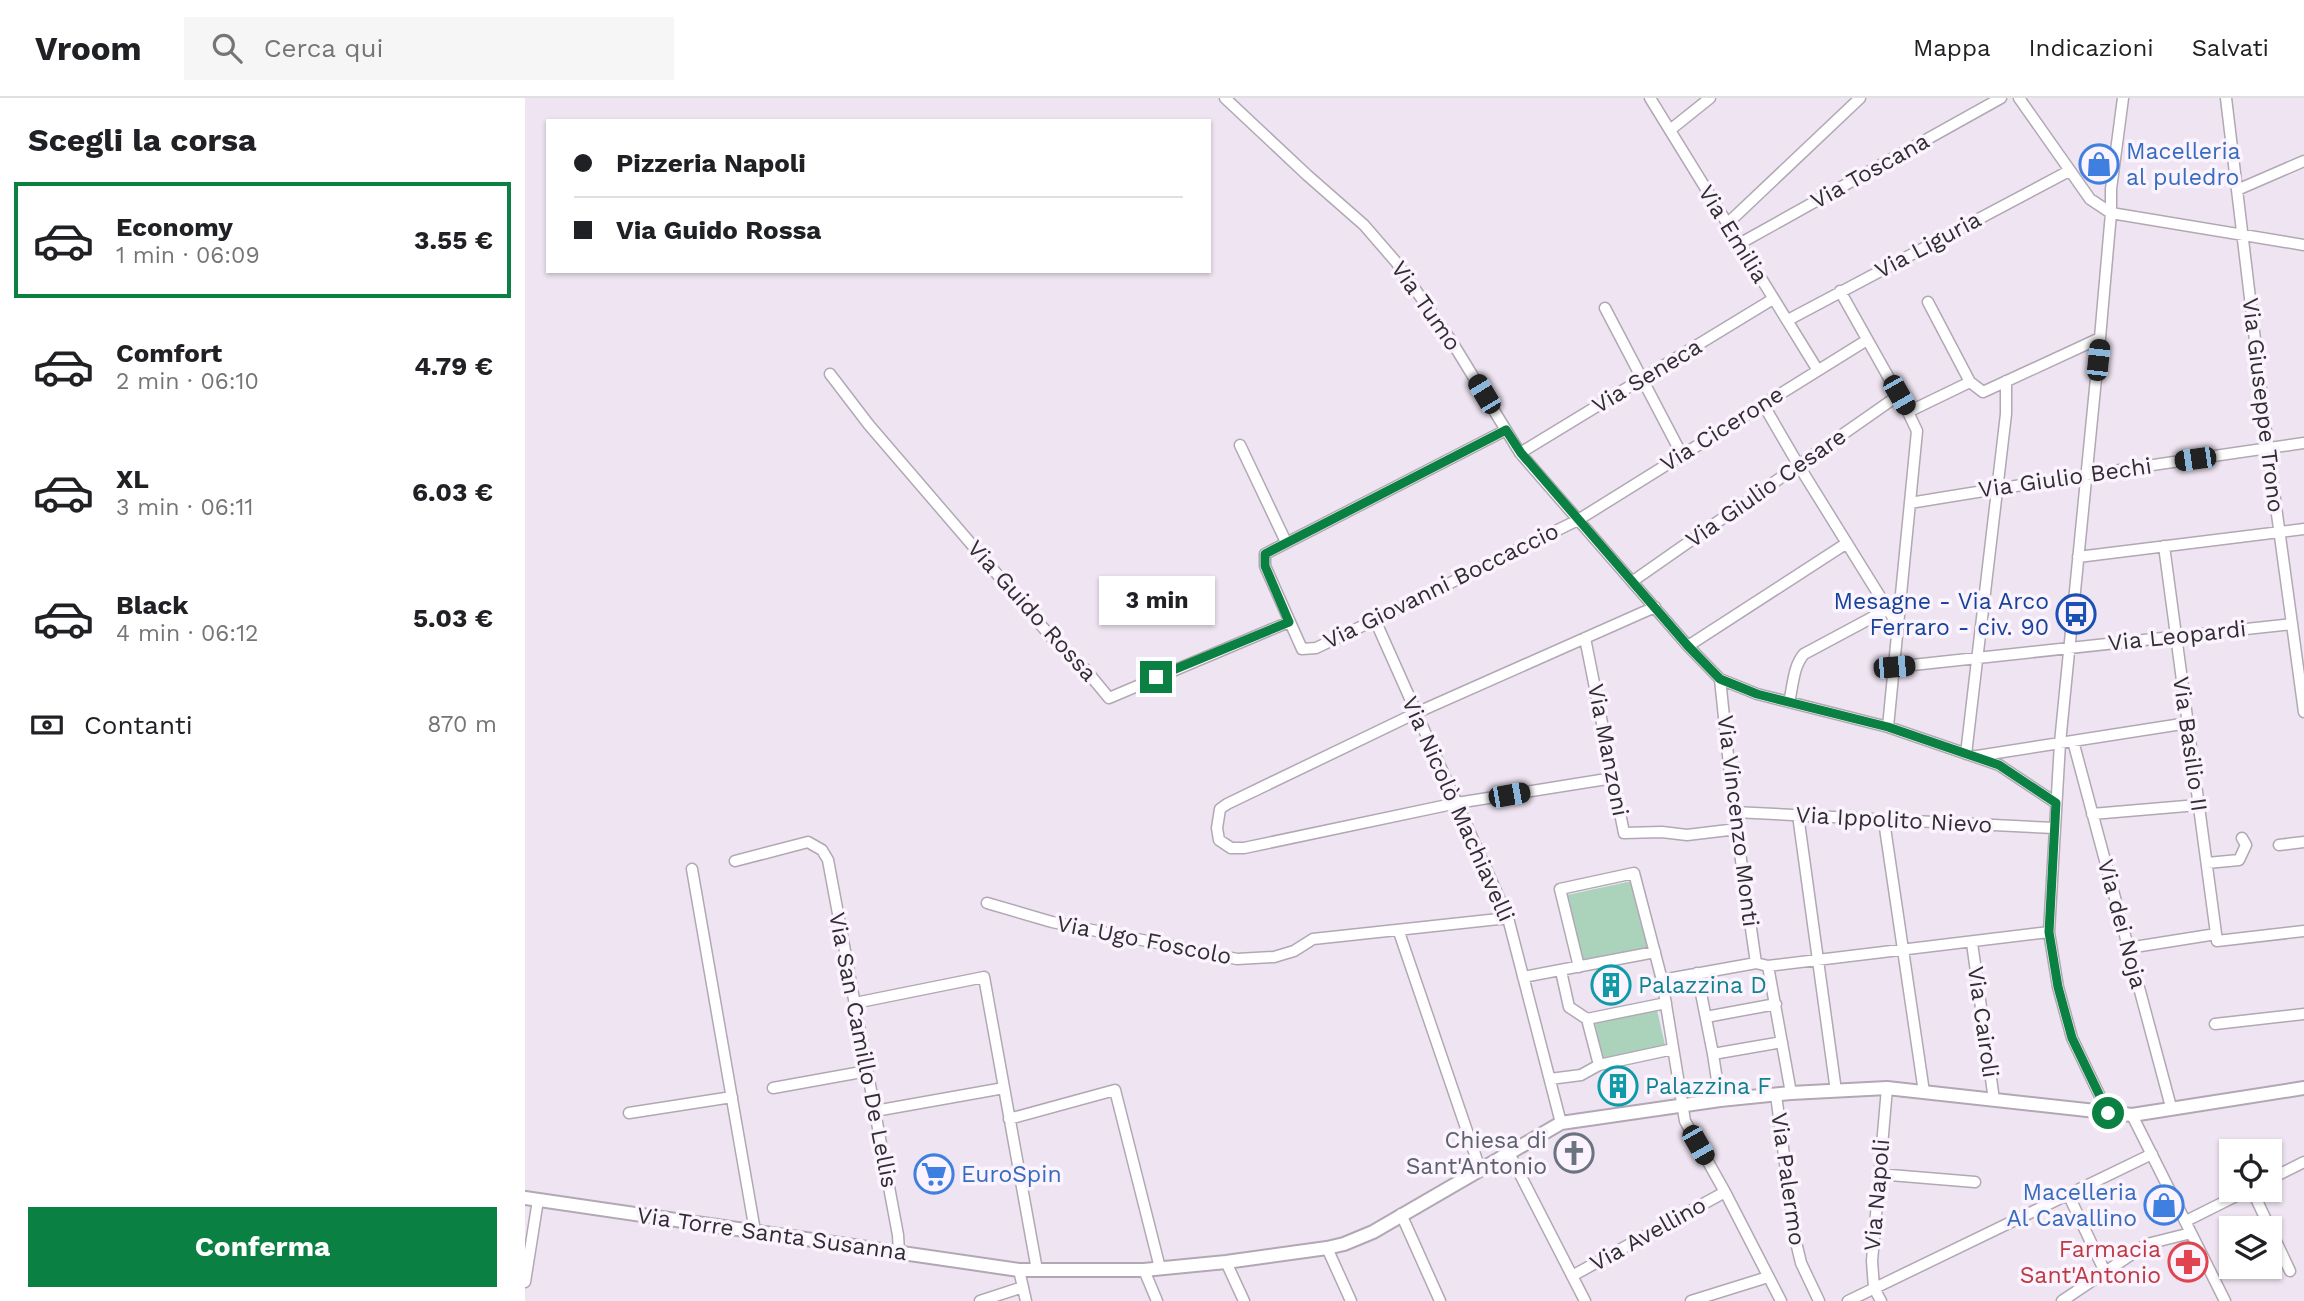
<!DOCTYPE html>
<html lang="it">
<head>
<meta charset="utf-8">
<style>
  :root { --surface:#fff; --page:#f6f6f6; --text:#202124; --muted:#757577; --line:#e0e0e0; --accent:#0b8043 }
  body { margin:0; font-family:"Work Sans",sans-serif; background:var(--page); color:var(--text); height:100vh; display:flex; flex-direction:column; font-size:26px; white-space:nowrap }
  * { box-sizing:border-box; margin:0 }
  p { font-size:23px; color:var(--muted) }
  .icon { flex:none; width:38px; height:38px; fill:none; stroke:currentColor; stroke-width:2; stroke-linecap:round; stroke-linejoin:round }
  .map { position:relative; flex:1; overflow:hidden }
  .side { display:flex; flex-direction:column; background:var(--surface); width:525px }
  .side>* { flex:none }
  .guide { position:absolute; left:21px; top:21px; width:665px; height:154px; border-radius:0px; box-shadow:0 2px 5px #0004; display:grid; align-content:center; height:154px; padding:0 28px; background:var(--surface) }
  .controls { position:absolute; left:1694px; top:1041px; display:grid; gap:14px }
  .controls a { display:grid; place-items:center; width:63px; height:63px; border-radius:0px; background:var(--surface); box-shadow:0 2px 5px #0004; font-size:35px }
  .end { position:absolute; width:32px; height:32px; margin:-16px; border:9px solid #0b8043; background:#fff; box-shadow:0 0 0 4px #fff }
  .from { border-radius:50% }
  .bubble { position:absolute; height:49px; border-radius:0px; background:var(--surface); box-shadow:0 2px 5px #0004; font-size:23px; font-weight:700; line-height:49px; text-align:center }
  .car { position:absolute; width:21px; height:42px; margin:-21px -10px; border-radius:9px; box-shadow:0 0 5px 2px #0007; background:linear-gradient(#222 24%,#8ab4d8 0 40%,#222 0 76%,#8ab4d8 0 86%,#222 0) }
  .guide b { display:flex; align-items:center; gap:24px; height:66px; font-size:26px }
  .guide b+b { border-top:2px solid var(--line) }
  .guide i { width:18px; height:18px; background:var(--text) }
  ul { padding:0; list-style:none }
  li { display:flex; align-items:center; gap:21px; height:116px; margin:0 14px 10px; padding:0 14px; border:4px solid transparent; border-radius:0px }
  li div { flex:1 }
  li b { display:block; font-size:26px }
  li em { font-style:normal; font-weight:700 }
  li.current { border-color:var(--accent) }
  li>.icon { width:63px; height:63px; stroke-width:1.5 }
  h2 { padding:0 28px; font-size:32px; line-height:84px }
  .pay { display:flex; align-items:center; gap:18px; height:77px; padding:0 28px; font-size:26px }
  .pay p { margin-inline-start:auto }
  .action { display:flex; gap:14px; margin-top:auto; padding:14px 28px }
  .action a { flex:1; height:80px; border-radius:0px; background:var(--accent); color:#fff; font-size:28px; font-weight:700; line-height:80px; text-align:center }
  header { display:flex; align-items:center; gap:42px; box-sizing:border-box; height:98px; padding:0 35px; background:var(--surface); border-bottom:2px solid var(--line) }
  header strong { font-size:33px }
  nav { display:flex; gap:38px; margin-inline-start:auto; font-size:24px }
  .search { width:490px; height:63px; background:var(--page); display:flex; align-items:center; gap:18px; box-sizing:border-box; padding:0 24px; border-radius:0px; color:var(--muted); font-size:26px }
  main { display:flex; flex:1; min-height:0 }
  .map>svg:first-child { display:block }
  .green { fill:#abd3bb }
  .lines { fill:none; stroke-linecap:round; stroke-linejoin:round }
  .street-casing { stroke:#b1a8b4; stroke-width:13 }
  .secondary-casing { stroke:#b1a8b4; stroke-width:16 }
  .street { stroke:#fff; stroke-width:10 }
  .secondary { stroke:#fff; stroke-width:12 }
  .route { stroke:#0b8043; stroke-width:9 }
  .labels { text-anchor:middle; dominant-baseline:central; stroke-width:7; stroke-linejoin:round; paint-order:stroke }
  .shop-label { font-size:23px; fill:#366cbe; stroke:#fbf3fe; text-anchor:start }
  .street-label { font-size:23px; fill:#312e32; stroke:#fbf3fe }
  .transit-label { font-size:23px; fill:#164399; stroke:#fbf3fe; text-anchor:end }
  .culture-label { font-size:23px; fill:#0d838f; stroke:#fbf3fe; text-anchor:start }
  .worship-label { font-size:23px; fill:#5b616d; stroke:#fbf3fe; text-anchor:end }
  .health-label { font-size:23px; fill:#be3a42; stroke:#fbf3fe; text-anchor:end }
</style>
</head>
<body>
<header>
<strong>Vroom</strong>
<div class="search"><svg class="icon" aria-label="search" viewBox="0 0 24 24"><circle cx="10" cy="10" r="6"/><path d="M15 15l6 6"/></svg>Cerca qui</div>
<nav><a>Mappa</a><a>Indicazioni</a><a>Salvati</a></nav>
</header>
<main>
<section class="side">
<h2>Scegli la corsa</h2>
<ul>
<li class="current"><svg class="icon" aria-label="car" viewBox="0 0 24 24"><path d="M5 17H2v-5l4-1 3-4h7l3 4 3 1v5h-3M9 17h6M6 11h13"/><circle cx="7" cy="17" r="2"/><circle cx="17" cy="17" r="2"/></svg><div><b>Economy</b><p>1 min · 06:09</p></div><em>3.55 €</em></li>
<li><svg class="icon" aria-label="car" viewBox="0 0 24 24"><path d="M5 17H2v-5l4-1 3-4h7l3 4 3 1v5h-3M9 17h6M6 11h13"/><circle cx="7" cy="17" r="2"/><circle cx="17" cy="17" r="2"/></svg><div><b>Comfort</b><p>2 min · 06:10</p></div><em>4.79 €</em></li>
<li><svg class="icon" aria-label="car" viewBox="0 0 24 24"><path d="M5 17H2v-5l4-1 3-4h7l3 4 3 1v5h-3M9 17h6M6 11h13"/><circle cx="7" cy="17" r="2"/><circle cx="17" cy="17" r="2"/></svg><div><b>XL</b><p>3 min · 06:11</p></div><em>6.03 €</em></li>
<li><svg class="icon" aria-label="car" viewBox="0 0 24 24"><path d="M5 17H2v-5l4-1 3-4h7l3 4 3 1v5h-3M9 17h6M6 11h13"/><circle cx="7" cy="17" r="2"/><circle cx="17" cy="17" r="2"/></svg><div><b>Black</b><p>4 min · 06:12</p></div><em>5.03 €</em></li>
</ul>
<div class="pay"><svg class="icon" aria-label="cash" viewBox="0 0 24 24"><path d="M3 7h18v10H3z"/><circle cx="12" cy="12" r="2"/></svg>Contanti<p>870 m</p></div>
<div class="action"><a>Conferma</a></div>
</section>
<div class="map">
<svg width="1779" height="1203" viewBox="0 0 1779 1203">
  <rect width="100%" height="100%" fill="#efe5f2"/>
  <path class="green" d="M1107,783L1125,849L1056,863L1042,797Z
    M1132,912L1140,947L1078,961L1070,925Z"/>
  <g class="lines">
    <g class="street-casing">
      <path id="street" d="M700,0L782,77L839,127L871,164L927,244L995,355L1163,548L1195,581L1232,596L1363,629L1474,667L1531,705
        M1125,0L1292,271
        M1494,0L1565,101L1586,115L1779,147
        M1701,0L1743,350L1779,614
        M1145,32L1185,0
        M1712,92L1779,63
        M1202,126L1335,0
        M1214,146L1476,0
        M1315,193L1383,314L1392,333L1363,629
        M1403,204L1445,284L1458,294L1575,240
        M1080,210L1157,357
        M1263,222L1544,73
        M305,276L344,327L533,547L560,571L584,600L764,524
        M1238,306L1274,368L1372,526
        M1383,314L1445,284
        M981,332L740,456V468L777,551L791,550L850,522L1053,422L1342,242
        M715,347L761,444
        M995,355L1248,201
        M1385,405C1516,383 1647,364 1779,345
        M1639,448L1692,843L1779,833
        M1553,459L1779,431
        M1108,483L1374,297
        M850,522L983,820L1036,1025
        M1060,540L1099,735L1137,734L1162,737L1212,731
        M1163,548L1322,445
        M1369,569L1767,526
        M1195,581L1209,714L1231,865
        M1264,604C1268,589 1268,568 1279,556L1363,511
        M1548,643L1646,1009
        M1441,656L1481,316V283
        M1452,658L1663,625
        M1088,680L932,705L719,750H706L694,742L692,730L695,711L702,706L891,615L1130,509
        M1209,714L1529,730
        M1567,716L1673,707
        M1273,717L1311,993
        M1359,723L1399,994
        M1754,747L1779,744
        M210,763L283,744L297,752L303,762L373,1137L374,1154
        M1682,765L1714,762L1721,747L1717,740
        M167,771L230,1133
        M462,805L527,824L712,861L749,859L769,853L788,841L983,820
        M874,834L955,1071
        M1447,845L1469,1002
        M1603,850L1691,836
        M1243,868L1266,995
        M1054,869L1035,791L1109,775L1137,882L1160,1023L1200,1094L1256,1203
        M1036,873L1044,909L1062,921L1074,967
        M1172,875L1188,956L1195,1002
        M998,879L1130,854
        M1137,882L1231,865L1243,868L1524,834
        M330,905L459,879L512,1172
        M1181,919L1251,906
        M1062,921L1141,905
        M1690,926L1779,916
        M1188,956L1257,944
        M1025,981L1056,977L1074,967L1148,951
        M248,990L342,973
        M1251,997L1270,1140L1276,1165L1294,1203
        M350,1013L479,990
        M104,1015L207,999
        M1583,1015L1547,940L1533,889L1524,834L1535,645L1575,240L1586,115V91L1598,0
        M1607,1017L1700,1203
        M484,1021L590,992L635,1170
        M984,1055L1060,1203
        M1353,1076L1450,1084
        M1745,1081L1779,1064
        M1727,1092L1765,1173
        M1543,1096L1580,1174
        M876,1116L915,1203
        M1661,1123L1723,1092
        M802,1150L826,1203
        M701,1164L719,1203
        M494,1172L501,1203
        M619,1172L632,1203
        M1047,1178L1200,1094
        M0,1184L13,1102
        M455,1203L498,1189
        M1166,1203L1243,1179
        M1323,1203L1627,1056
        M1356,1203L1349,1190L1347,1163L1362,990
        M1537,1203L1622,1146L1666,1135"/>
    </g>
    <g class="secondary-casing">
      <path id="secondary" d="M0,1100L494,1172H619L701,1164L802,1150L819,1146L848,1134L1036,1025L1195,1002L1266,995L1362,990L1607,1017L1779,990"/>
    </g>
    <use href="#street" class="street"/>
    <use href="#secondary" class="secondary"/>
  </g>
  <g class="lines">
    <path class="route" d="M631,579L764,524L740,468V456L981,332L996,355L1163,548L1195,581L1232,596L1363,629L1474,667L1531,705L1524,834L1533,889L1547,940L1583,1015"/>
  </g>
  <defs>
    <g id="shop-ring" transform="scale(2.0125)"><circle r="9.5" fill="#fbf3fe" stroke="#3f7fe0" stroke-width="1.5"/><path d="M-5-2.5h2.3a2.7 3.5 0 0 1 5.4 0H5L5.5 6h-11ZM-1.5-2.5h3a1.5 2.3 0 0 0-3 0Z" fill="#3f7fe0"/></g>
    <g id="bus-ring" transform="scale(2.0125)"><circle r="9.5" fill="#fbf3fe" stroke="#1a4fb4" stroke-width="1.5"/><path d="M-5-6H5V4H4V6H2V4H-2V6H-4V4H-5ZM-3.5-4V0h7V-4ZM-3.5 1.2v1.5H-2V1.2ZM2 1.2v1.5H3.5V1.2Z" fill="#1a4fb4"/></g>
    <g id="building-ring" transform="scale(2.0125)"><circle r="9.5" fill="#fbf3fe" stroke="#0f9aa8" stroke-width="1.5"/><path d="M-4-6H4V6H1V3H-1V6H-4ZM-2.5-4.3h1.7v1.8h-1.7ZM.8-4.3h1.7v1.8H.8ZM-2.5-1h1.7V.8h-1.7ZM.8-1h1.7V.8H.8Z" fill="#0f9aa8"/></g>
    <g id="church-ring" transform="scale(2.0125)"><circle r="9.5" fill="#fbf3fe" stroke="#6b7280" stroke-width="1.5"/><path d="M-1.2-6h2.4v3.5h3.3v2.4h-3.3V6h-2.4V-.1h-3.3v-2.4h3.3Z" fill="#6b7280"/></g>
    <g id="supermarket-ring" transform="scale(2.0125)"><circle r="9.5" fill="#fbf3fe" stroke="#3f7fe0" stroke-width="1.5"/><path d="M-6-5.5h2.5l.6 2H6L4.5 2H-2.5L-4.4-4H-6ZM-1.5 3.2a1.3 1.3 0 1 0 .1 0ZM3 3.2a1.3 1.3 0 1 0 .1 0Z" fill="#3f7fe0"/></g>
    <g id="pharmacy-ring" transform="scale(2.0125)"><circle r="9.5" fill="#fbf3fe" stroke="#e0444e" stroke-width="1.5"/><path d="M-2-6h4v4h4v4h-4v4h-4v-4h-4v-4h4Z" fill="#e0444e"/></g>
  </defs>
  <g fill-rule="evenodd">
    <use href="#shop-ring" x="1574" y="66"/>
    <use href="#bus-ring" x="1551" y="516"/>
    <use href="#building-ring" x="1086" y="887"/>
    <use href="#building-ring" x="1093" y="988"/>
    <use href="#church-ring" x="1049" y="1055"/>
    <use href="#supermarket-ring" x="409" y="1076"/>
    <use href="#shop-ring" x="1639" y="1107"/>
    <use href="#pharmacy-ring" x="1663" y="1164"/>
  </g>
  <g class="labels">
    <g class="shop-label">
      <text x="1601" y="53">Macelleria<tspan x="1601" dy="26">al puledro</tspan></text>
      <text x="436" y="1076">EuroSpin</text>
      <text x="1612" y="1094" text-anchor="end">Macelleria<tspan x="1612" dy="26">Al Cavallino</tspan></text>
    </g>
    <g class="street-label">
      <text transform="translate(1345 73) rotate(-29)">Via Toscana</text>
      <text transform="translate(1208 136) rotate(58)">Via Emilia</text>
      <text transform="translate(1403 147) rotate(-28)">Via Liguria</text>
      <text transform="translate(901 208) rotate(55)">Via Tumo</text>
      <text transform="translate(1122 278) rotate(-31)">Via Seneca</text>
      <text transform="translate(1738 307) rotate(83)">Via Giuseppe Trono</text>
      <text transform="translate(1197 331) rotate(-32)">Via Cicerone</text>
      <text transform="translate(1540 380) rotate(-8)">Via Giulio Bechi</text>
      <text transform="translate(1241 390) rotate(-35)">Via Giulio Cesare</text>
      <text transform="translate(916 488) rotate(-26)">Via Giovanni Boccaccio</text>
      <text transform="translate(507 513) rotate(48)">Via Guido Rossa</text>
      <text transform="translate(1652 538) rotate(-6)">Via Leopardi</text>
      <text transform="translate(1665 646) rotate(82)">Via Basilio II</text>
      <text transform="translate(1083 652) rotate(79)">Via Manzoni</text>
      <text transform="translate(933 711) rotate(66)">Via Nicolò Machiavelli</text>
      <text transform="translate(1369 722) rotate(3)">Via Ippolito Nievo</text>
      <text transform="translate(1213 723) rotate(83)">Via Vincenzo Monti</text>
      <text transform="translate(1597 826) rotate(75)">Via dei Noja</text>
      <text transform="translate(619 842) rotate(11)">Via Ugo Foscolo</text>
      <text transform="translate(1458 924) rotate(82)">Via Cairoli</text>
      <text transform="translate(338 952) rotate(79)">Via San Camillo De Lellis</text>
      <text transform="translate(1263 1081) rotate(82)">Via Palermo</text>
      <text transform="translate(1352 1097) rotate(-85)">Via Napoli</text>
      <text transform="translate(247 1136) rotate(8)">Via Torre Santa Susanna</text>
      <text transform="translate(1123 1136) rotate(-29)">Via Avellino</text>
    </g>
    <g class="transit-label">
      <text x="1524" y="503">Mesagne - Via Arco<tspan x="1524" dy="26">Ferraro - civ. 90</tspan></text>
    </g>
    <g class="culture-label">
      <text x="1113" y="887">Palazzina D</text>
      <text x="1120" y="988">Palazzina F</text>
    </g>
    <g class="worship-label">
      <text x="1022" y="1042">Chiesa di<tspan x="1022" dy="26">Sant'Antonio</tspan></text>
    </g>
    <g class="health-label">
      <text x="1636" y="1151">Farmacia<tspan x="1636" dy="26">Sant'Antonio</tspan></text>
    </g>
  </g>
</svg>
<div class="controls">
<a><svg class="icon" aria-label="locate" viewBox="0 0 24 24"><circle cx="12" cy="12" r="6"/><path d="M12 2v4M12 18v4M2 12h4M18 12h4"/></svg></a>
<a><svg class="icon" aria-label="layers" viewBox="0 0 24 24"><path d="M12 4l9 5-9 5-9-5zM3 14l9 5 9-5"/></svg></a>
</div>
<i class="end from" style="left:1583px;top:1015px"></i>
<i class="end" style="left:631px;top:579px"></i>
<div class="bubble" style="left:574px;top:478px;width:116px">3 min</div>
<i class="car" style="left:1573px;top:262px;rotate:6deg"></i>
<i class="car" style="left:959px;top:296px;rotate:329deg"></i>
<i class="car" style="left:1374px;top:297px;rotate:150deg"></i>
<i class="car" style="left:1670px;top:361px;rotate:262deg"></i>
<i class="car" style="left:1369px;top:569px;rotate:85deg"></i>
<i class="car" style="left:984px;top:697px;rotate:80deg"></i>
<i class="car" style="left:1173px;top:1047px;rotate:150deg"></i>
<div class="guide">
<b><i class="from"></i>Pizzeria Napoli</b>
<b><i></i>Via Guido Rossa</b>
</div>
</div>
</main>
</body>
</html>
